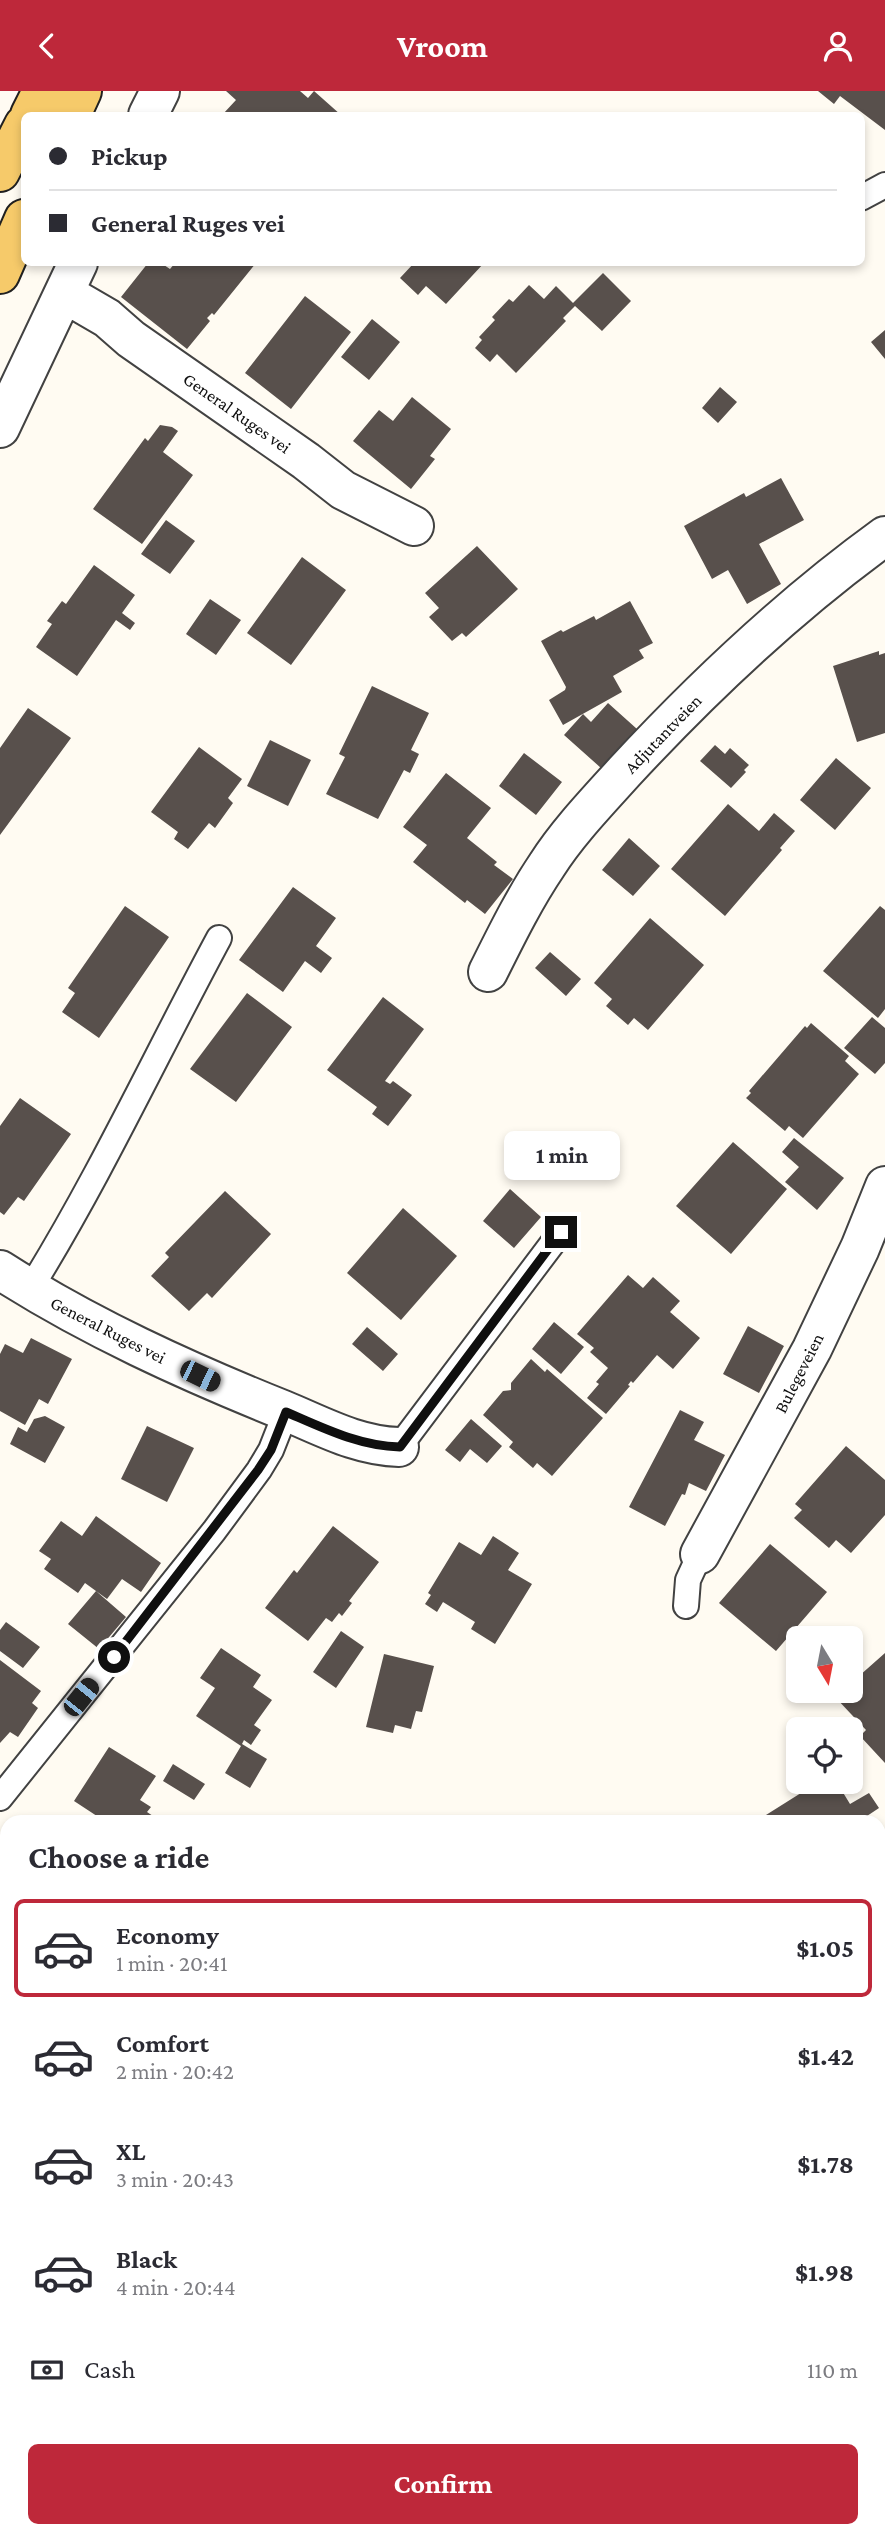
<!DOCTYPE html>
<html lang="en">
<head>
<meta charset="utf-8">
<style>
  :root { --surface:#fff; --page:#f7f7f7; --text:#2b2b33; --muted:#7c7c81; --line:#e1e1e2; --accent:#be283a }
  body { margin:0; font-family:"Crimson Pro",serif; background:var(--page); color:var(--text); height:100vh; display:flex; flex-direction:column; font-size:26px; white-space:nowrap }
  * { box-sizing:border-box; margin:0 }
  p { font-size:23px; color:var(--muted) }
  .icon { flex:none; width:38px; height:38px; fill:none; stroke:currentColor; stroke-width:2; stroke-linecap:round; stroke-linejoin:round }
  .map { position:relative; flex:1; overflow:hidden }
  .drawer { position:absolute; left:0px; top:1724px; width:886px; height:723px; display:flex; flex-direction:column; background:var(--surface); border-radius:21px 21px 0 0; box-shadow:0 4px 10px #0003 }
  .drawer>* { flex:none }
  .hud { position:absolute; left:21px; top:21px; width:844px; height:154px; border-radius:10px; box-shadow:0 4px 10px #0003; display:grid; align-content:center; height:154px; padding:0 28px; background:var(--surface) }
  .needle { width:46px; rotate:170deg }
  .tools { position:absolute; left:786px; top:1535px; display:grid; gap:14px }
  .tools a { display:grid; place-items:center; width:77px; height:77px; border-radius:10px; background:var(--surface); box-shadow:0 4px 10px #0003; font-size:35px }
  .end { position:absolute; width:32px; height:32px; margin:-16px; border:9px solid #0f0f0f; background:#fff; box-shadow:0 0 0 4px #fff }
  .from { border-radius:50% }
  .bubble { position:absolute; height:49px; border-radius:10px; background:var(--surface); box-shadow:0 4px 10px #0003; font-size:23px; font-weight:700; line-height:49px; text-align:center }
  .car { position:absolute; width:21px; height:42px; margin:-21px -10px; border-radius:9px; box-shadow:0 0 5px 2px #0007; background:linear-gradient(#222 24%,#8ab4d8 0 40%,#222 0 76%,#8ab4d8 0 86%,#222 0) }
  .hud b { display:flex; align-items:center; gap:24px; height:66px; font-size:26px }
  .hud b+b { border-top:2px solid var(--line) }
  .hud i { width:18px; height:18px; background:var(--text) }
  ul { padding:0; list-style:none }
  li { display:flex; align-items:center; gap:21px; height:98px; margin:0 14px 10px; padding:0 14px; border:4px solid transparent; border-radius:10px }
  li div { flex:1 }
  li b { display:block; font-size:26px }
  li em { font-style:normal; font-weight:700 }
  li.current { border-color:var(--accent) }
  li>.icon { width:63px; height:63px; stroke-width:1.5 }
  h2 { padding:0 28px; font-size:32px; line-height:84px }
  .pay { display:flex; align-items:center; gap:18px; height:77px; padding:0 28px; font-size:26px }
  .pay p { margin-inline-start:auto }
  .action { display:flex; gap:14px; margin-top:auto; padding:14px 28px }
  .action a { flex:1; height:80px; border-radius:10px; background:var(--accent); color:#fff; font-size:28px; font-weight:700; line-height:80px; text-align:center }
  header { display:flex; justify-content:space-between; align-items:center; height:91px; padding:0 28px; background:var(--accent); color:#fff; font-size:32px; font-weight:700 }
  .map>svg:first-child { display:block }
  .forest { fill:#bcda9b }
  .building { fill:#58504c }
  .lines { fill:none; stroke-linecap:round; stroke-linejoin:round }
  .lane-casing { stroke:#424242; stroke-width:28 }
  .street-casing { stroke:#424242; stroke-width:42 }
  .primary-casing { stroke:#202020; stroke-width:42 }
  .lane { stroke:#fff; stroke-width:24 }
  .street { stroke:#fff; stroke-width:38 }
  .primary { stroke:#f6ca6a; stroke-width:38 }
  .route { stroke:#0f0f0f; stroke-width:9 }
  .labels { text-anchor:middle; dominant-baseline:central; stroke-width:7; stroke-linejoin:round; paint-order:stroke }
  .street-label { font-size:18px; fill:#0f0f0f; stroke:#fff }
</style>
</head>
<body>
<header><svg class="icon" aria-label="back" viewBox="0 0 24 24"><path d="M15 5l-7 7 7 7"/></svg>Vroom<svg class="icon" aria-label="person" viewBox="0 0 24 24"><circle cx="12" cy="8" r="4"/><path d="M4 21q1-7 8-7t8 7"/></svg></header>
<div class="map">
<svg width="885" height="2445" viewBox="0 0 885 2445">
  <rect width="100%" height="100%" fill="#fffbf2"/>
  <path class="forest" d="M885,2179V2445H651L656,2440H878V2187Z"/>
  <path class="building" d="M226,0H300L308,7L314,0L341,24H224L223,23L236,9Z
    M818,0H885V39L840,5L834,13Z
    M148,172H161L170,178L175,172H256L214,224L212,222L207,227L210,230L187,258L121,206Z
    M414,172H484L446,213L426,195L418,204L400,187Z
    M603,182L631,210L602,240L575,215L563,227L566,230L516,282L497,263L490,271L475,257L482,249L479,246L495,229L492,226L509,208L513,211L529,194L544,208L556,195L573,212Z
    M305,205L351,241L291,318L245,282Z
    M372,228L400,251L369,289L341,266Z
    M885,239V268L871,251Z
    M720,296L737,311L718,332L702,317Z
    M412,306L451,338L430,365L435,368L411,398L353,350L379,319L393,330Z
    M160,334L172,336L178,340L163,361L193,384L142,453L93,418L145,347L148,350Z
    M781,387L804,429L759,453L781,493L747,513L728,479L712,488L684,435L744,402L746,406Z
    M166,429L195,450L170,483L141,463Z
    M477,455L518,498L466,546L462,542L452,550L429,526L439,517L425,502Z
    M302,466L346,499L291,574L247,542Z
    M94,474L135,504L122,522L135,532L130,539L116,529L77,585L36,556L52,533L47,530L62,510L66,513Z
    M210,508L241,529L216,564L186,543Z
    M630,510L653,552L639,559L644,567L613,585L622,601L563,634L549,609L565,599L566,596L541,550L561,539L563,541L594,525L596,529Z
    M879,560V564L885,562V642L857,651L833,575Z
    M372,595L429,622L411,659L419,663L410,682L404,679L378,728L326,703L345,666L339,663Z
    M608,612L637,638L601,677L564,644L583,623L591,631Z
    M28,617L71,647L0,744V657Z
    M270,649L311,669L288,715L247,695Z
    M715,654L725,663L730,657L749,674L744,679L746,681L731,697L700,670Z
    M199,656L242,688L228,707L233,712L215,737L209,732L188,758L174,748L178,741L151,721Z
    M524,662L562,691L536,724L499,695Z
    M836,667L871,697L835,739L800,709Z
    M446,682L491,717L467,747L497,771L494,774L513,788L485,823L467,809L465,812L413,771L427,754L403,736Z
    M728,713L759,740L774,722L795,740L780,757L782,759L725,825L671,778Z
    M629,747L660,775L633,805L602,779Z
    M293,796L336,827L316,855L332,867L321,882L305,870L283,901L239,869Z
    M125,815L169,846L99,947L62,921L75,902L68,897Z
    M880,815L885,819V918L878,927L823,880Z
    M650,827L704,874L648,939L634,927L628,934L606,915L612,908L594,892Z
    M550,861L581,888L566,905L535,877Z
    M247,902L292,936L236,1011L190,978Z
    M383,906L424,938L385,990L390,993L393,990L412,1004L388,1035L372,1023L377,1016L327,979Z
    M872,926L885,937V972L875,983L844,957Z
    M811,932L849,965L845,970L859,983L803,1047L789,1035L785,1040L746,1007L751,1002L749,1000L805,935L807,937Z
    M20,1007L71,1043L24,1110L18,1106L4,1124L0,1121V1035Z
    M794,1047L844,1087L817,1119L785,1091L799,1076L782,1061Z
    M733,1051L787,1098L731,1163L676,1115Z
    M510,1098L541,1126L514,1157L483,1130Z
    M225,1100L271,1143L212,1207L207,1202L189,1220L151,1185L169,1166L165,1162Z
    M403,1117L457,1165L401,1229L347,1182Z
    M628,1184L643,1197L653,1186L680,1210L670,1221L700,1247L673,1278L657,1264L633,1292L631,1290L628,1294L630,1295L606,1323L587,1307L599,1293L596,1291L608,1277L590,1261L594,1257L577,1243Z
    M554,1231L584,1256L561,1283L532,1258Z
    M748,1235L784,1255L759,1302L723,1283Z
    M367,1236L398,1263L383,1280L352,1253Z
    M31,1247L72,1268L48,1313L39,1308L25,1334L0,1320V1263L5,1253L23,1262Z
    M531,1268L545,1281L547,1278L603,1327L552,1385L537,1372L533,1377L509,1356L513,1351L483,1324L503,1300L511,1299V1292Z
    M680,1319L704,1331L694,1349L725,1364L706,1400L689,1392L685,1404L682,1403L665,1435L629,1416Z
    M45,1325L65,1336L45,1372L10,1353L18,1336L27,1341L34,1328Z
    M471,1328L502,1355L487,1372L470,1358L460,1371L445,1359Z
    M147,1335L194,1357L167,1411L121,1388Z
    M846,1355L885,1389V1424L851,1462L836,1449L829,1457L794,1427L802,1419L795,1413Z
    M96,1425L161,1472L141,1501L122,1488L107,1508L85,1492L78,1502L44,1478L51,1468L39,1460L61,1430L82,1445Z
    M333,1435L379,1471L349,1510L352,1512L342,1525L339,1522L332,1531L326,1527L308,1550L265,1517L294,1479L297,1482Z
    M493,1445L519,1462L508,1479L532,1493L495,1553L471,1538L475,1531L443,1511L437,1521L425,1513L431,1504L428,1502L459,1451L481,1464Z
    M770,1453L827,1501L776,1560L719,1512Z
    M96,1500L126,1526L99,1558L68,1533Z
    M6,1531L40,1556L23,1577L0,1560V1539Z
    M341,1540L364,1556L336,1597L313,1581Z
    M221,1557L261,1584L253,1596L272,1609L254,1634L261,1639L251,1654L244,1649L242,1653L267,1668L250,1697L225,1682L241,1655L196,1625L215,1597L200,1587Z
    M885,1562V1672L860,1645L866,1639L836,1607L844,1600H850V1593Z
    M384,1563L434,1575L422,1621L416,1620L411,1638L395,1634L393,1642L366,1636Z
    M0,1569L41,1600L32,1612L38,1617L18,1646L10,1641L0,1652Z
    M109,1656L156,1685L140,1709L151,1716L147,1721L156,1727L154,1731H106L74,1710Z
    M173,1673L205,1693L194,1709L163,1690Z
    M820,1690H836L850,1713L869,1702L879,1717L858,1731H755Z
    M885,2074V2134L878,2119V2077Z
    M7,2324V2431L0,2427V2331Z
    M87,2440H117L121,2441L119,2445H85Z
    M297,2440H332L330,2445H303Z
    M458,2440H508L515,2445H454Z"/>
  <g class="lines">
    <g class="lane-casing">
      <path id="lane" d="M861,107L885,94
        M30,1198C100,1085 156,964 219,847
        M399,1356L561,1141
        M686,1515L688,1489L700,1463
        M0,1707L214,1440L259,1379L271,1359L286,1321"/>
    </g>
    <g class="street-casing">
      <path id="street" d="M148,24L160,0
        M64,202L107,227L131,248L306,370L343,399L414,435
        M0,337L78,172
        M488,881C506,845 524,808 547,774C568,741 598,710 625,680C704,595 791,513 885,445
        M0,1179C89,1236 186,1280 283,1319C322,1335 357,1355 399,1356
        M700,1463L812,1258L860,1157L885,1095
        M878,1763L885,1760
        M878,1997L885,1979
        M61,2445L63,2440
        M382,2445L386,2440"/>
    </g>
    <g class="primary-casing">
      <path id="primary" d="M30,24L42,0
        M71,24L82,0
        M0,81L24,34
        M0,183L24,128"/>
    </g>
    <use href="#lane" class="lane"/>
    <use href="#street" class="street"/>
    <use href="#primary" class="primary"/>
  </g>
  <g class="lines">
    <path class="route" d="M114,1566L258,1379L271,1359L286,1321C323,1337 359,1355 400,1356L561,1141"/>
  </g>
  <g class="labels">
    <g class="street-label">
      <text transform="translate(237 322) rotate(35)">General Ruges vei</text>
      <text transform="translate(663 643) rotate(-46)">Adjutantveien</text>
      <text transform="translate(108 1239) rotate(27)">General Ruges vei</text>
      <text transform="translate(799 1282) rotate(-63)">Bulegeveien</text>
    </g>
  </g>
</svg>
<div class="tools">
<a><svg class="needle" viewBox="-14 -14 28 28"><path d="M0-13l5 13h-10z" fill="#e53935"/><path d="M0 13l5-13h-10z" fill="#7c7c81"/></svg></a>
<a><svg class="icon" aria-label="locate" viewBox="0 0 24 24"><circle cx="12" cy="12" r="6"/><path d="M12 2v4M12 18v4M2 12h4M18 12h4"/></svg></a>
</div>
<i class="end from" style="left:114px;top:1566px"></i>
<i class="end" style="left:561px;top:1141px"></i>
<div class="bubble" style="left:504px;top:1040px;width:116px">1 min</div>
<i class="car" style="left:200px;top:1285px;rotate:116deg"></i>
<i class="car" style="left:81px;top:1606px;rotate:39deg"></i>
<div class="hud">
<b><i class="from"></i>Pickup</b>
<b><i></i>General Ruges vei</b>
</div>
<section class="drawer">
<h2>Choose a ride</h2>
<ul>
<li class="current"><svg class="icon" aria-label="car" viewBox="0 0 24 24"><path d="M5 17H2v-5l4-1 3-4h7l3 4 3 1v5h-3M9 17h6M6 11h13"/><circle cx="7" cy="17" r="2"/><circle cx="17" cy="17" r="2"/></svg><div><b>Economy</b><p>1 min · 20:41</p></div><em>$1.05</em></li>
<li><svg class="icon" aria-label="car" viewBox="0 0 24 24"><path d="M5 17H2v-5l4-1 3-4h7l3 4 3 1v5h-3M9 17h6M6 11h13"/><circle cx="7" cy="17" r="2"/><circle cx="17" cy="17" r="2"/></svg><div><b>Comfort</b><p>2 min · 20:42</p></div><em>$1.42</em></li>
<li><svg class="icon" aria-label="car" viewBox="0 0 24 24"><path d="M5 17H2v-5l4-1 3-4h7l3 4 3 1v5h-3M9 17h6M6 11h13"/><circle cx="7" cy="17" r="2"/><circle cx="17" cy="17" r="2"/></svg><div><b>XL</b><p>3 min · 20:43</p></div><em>$1.78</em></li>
<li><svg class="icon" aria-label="car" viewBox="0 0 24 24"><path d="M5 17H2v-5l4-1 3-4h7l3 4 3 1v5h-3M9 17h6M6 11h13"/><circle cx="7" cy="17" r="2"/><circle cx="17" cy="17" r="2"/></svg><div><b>Black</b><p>4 min · 20:44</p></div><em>$1.98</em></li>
</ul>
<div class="pay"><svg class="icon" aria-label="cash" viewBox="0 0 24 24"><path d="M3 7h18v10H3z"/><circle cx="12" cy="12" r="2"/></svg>Cash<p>110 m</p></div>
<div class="action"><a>Confirm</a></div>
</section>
</div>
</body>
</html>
